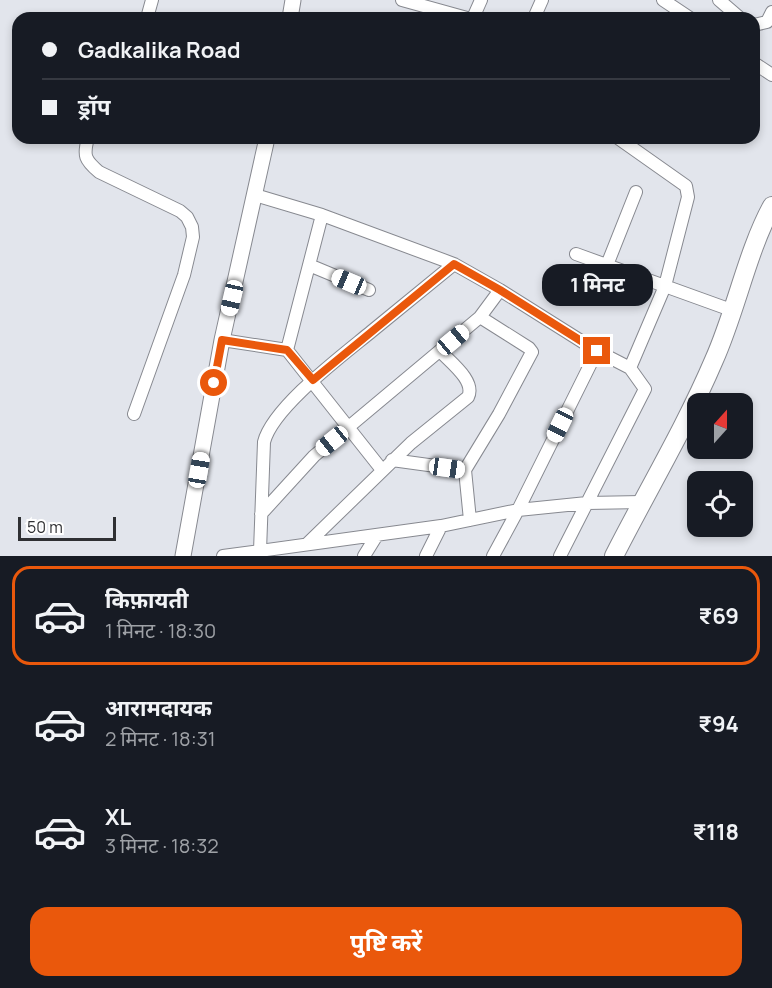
<!DOCTYPE html>
<html lang="hi">
<head>
<meta charset="utf-8">
<style>
  :root { --surface:#171b24; --page:#20242c; --text:#f1f3f6; --muted:#9ea1a6; --line:#363941; --accent:#ea580c }
  body { margin:0; font-family:Manrope,"Noto Sans Devanagari",sans-serif; background:var(--page); color:var(--text); height:100vh; display:flex; flex-direction:column; font-size:22px; white-space:nowrap }
  * { box-sizing:border-box; margin:0 }
  p { font-size:20px; color:var(--muted) }
  .icon { flex:none; width:33px; height:33px; fill:none; stroke:currentColor; stroke-width:2; stroke-linecap:round; stroke-linejoin:round }
  .map { position:relative; height:556px; overflow:hidden }
  .drawer { display:flex; flex-direction:column; background:var(--surface); flex:1 }
  .drawer>* { flex:none }
  .hud { position:absolute; left:12px; top:12px; width:748px; height:132px; border-radius:18px; box-shadow:0 3px 9px #0003; display:grid; align-content:center; height:132px; padding:0 30px; background:var(--surface) }
  .needle { width:39px; rotate:21deg }
  .tools { position:absolute; left:687px; top:393px; display:grid; gap:12px }
  .tools a { display:grid; place-items:center; width:66px; height:66px; border-radius:12px; background:var(--surface); box-shadow:0 3px 9px #0003; font-size:30px }
  .scale { position:absolute; left:18px; bottom:15px; width:98px; box-sizing:border-box; padding-left:6px; border:3px solid #2f3033; border-top:0; font-size:16px; line-height:21px; white-space:nowrap; color:#2f3033; -webkit-text-stroke:4px #fff; paint-order:stroke }
  .end { position:absolute; width:27px; height:27px; margin:-14px; border:8px solid #ea580c; background:#fff; box-shadow:0 0 0 3px #fff }
  .from { border-radius:50% }
  .bubble { position:absolute; height:42px; border-radius:18px; background:var(--surface); box-shadow:0 3px 9px #0003; font-size:20px; font-weight:700; line-height:42px; text-align:center }
  .car { position:absolute; width:18px; height:36px; margin:-18px -9px; border-radius:8px; box-shadow:0 0 4px 2px #0007; background:linear-gradient(#fff 24%,#345 0 40%,#fff 0 76%,#345 0 86%,#fff 0) }
  .hud b { display:flex; align-items:center; gap:21px; height:57px; font-size:22px }
  .hud b+b { border-top:2px solid var(--line) }
  .hud i { width:15px; height:15px; background:var(--text) }
  ul { padding:10px 0 0; list-style:none }
  li { display:flex; align-items:center; gap:18px; height:99px; margin:0 12px 9px; padding:0 18px; border:3px solid transparent; border-radius:18px }
  li div { flex:1 }
  li b { display:block; font-size:22px }
  li em { font-style:normal; font-weight:700 }
  li.current { border-color:var(--accent) }
  li>.icon { width:54px; height:54px; stroke-width:1.5 }
  .button { display:flex; gap:12px; margin-top:auto; padding:12px 30px }
  .button a { flex:1; height:69px; border-radius:18px; background:var(--accent); color:#fff; font-size:24px; font-weight:700; line-height:69px; text-align:center }
  .map>svg:first-child { display:block }
  .lines { fill:none; stroke-linecap:round; stroke-linejoin:round }
  .minor-casing { stroke:#878990; stroke-width:14 }
  .tertiary-casing { stroke:#878990; stroke-width:17 }
  .primary-casing { stroke:#878990; stroke-width:20 }
  .minor { stroke:#fff; stroke-width:12 }
  .tertiary { stroke:#fff; stroke-width:15 }
  .primary { stroke:#fff; stroke-width:18 }
  .route { stroke:#ea580c; stroke-width:8 }
</style>
</head>
<body>
<div class="map">
<svg width="772" height="556" viewBox="0 0 772 556">
  <rect width="100%" height="100%" fill="#e2e5ec"/>
  <g class="lines">
    <g class="minor-casing">
      <path id="minor" d="M402,0L467,18
        M663,0L690,18
        M719,0L740,18
        M147,18L152,0
        M473,18L481,0
        M534,18L542,0
        M754,25L767,22L772,12
        M754,63L772,75
        M88,138C83,156 85,160 99,172L180,211L187,217L192,227L193,237L184,275L134,414
        M618,138L686,186L688,197L665,286L630,368
        M255,195L322,215L454,264L500,290L597,351L630,368L645,389L560,556
        M322,215L287,350L382,470
        M576,254L734,311
        M309,265L369,290
        M607,265L636,192
        M222,340L287,350
        M392,460L465,470L470,520
        M465,470L499,414L532,352L529,348L480,317
        M261,514L314,456L480,317L500,290
        M308,543L411,443L468,397C476,381 450,362 440,351
        M260,551L264,442C273,407 343,355 372,331C399,309 426,287 454,264
        M223,556L441,526L518,510L587,503L642,502
        M364,556L377,535
        M426,556L441,526
        M493,556L518,510L597,351"/>
    </g>
    <g class="tertiary-casing">
      <path id="tertiary" d="M290,18L293,0
        M183,556L222,340L267,138"/>
    </g>
    <g class="primary-casing">
      <path id="primary" d="M614,556C647,491 685,428 714,360C736,311 747,252 772,206"/>
    </g>
    <use href="#minor" class="minor"/>
    <use href="#tertiary" class="tertiary"/>
    <use href="#primary" class="primary"/>
  </g>
  <g class="lines">
    <path class="route" d="M214,383L222,340L287,350L313,380L454,264L500,290L597,351"/>
  </g>
</svg>
<div class="tools">
<a><svg class="needle" viewBox="-14 -14 28 28"><path d="M0-13l5 13h-10z" fill="#e53935"/><path d="M0 13l5-13h-10z" fill="#9ea1a6"/></svg></a>
<a><svg class="icon" aria-label="locate" viewBox="0 0 24 24"><circle cx="12" cy="12" r="6"/><path d="M12 2v4M12 18v4M2 12h4M18 12h4"/></svg></a>
</div>
<div class="scale">50 m</div>
<i class="end from" style="left:214px;top:383px"></i>
<i class="end" style="left:597px;top:351px"></i>
<div class="bubble" style="left:542px;top:264px;width:111px">1 मिनट</div>
<i class="car" style="left:349px;top:282px;rotate:293deg"></i>
<i class="car" style="left:232px;top:298px;rotate:193deg"></i>
<i class="car" style="left:453px;top:340px;rotate:50deg"></i>
<i class="car" style="left:560px;top:425px;rotate:206deg"></i>
<i class="car" style="left:332px;top:441px;rotate:231deg"></i>
<i class="car" style="left:447px;top:468px;rotate:98deg"></i>
<i class="car" style="left:199px;top:470px;rotate:10deg"></i>
<div class="hud">
<b><i class="from"></i>Gadkalika Road</b>
<b><i></i>ड्रॉप</b>
</div>
</div>
<section class="drawer">
<ul>
<li class="current"><svg class="icon" aria-label="car" viewBox="0 0 24 24"><path d="M5 17H2v-5l4-1 3-4h7l3 4 3 1v5h-3M9 17h6M6 11h13"/><circle cx="7" cy="17" r="2"/><circle cx="17" cy="17" r="2"/></svg><div><b>किफ़ायती</b><p>1 मिनट · 18:30</p></div><em>₹69</em></li>
<li><svg class="icon" aria-label="car" viewBox="0 0 24 24"><path d="M5 17H2v-5l4-1 3-4h7l3 4 3 1v5h-3M9 17h6M6 11h13"/><circle cx="7" cy="17" r="2"/><circle cx="17" cy="17" r="2"/></svg><div><b>आरामदायक</b><p>2 मिनट · 18:31</p></div><em>₹94</em></li>
<li><svg class="icon" aria-label="car" viewBox="0 0 24 24"><path d="M5 17H2v-5l4-1 3-4h7l3 4 3 1v5h-3M9 17h6M6 11h13"/><circle cx="7" cy="17" r="2"/><circle cx="17" cy="17" r="2"/></svg><div><b>XL</b><p>3 मिनट · 18:32</p></div><em>₹118</em></li>
</ul>
<div class="button"><a>पुष्टि करें</a></div>
</section>
</body>
</html>
